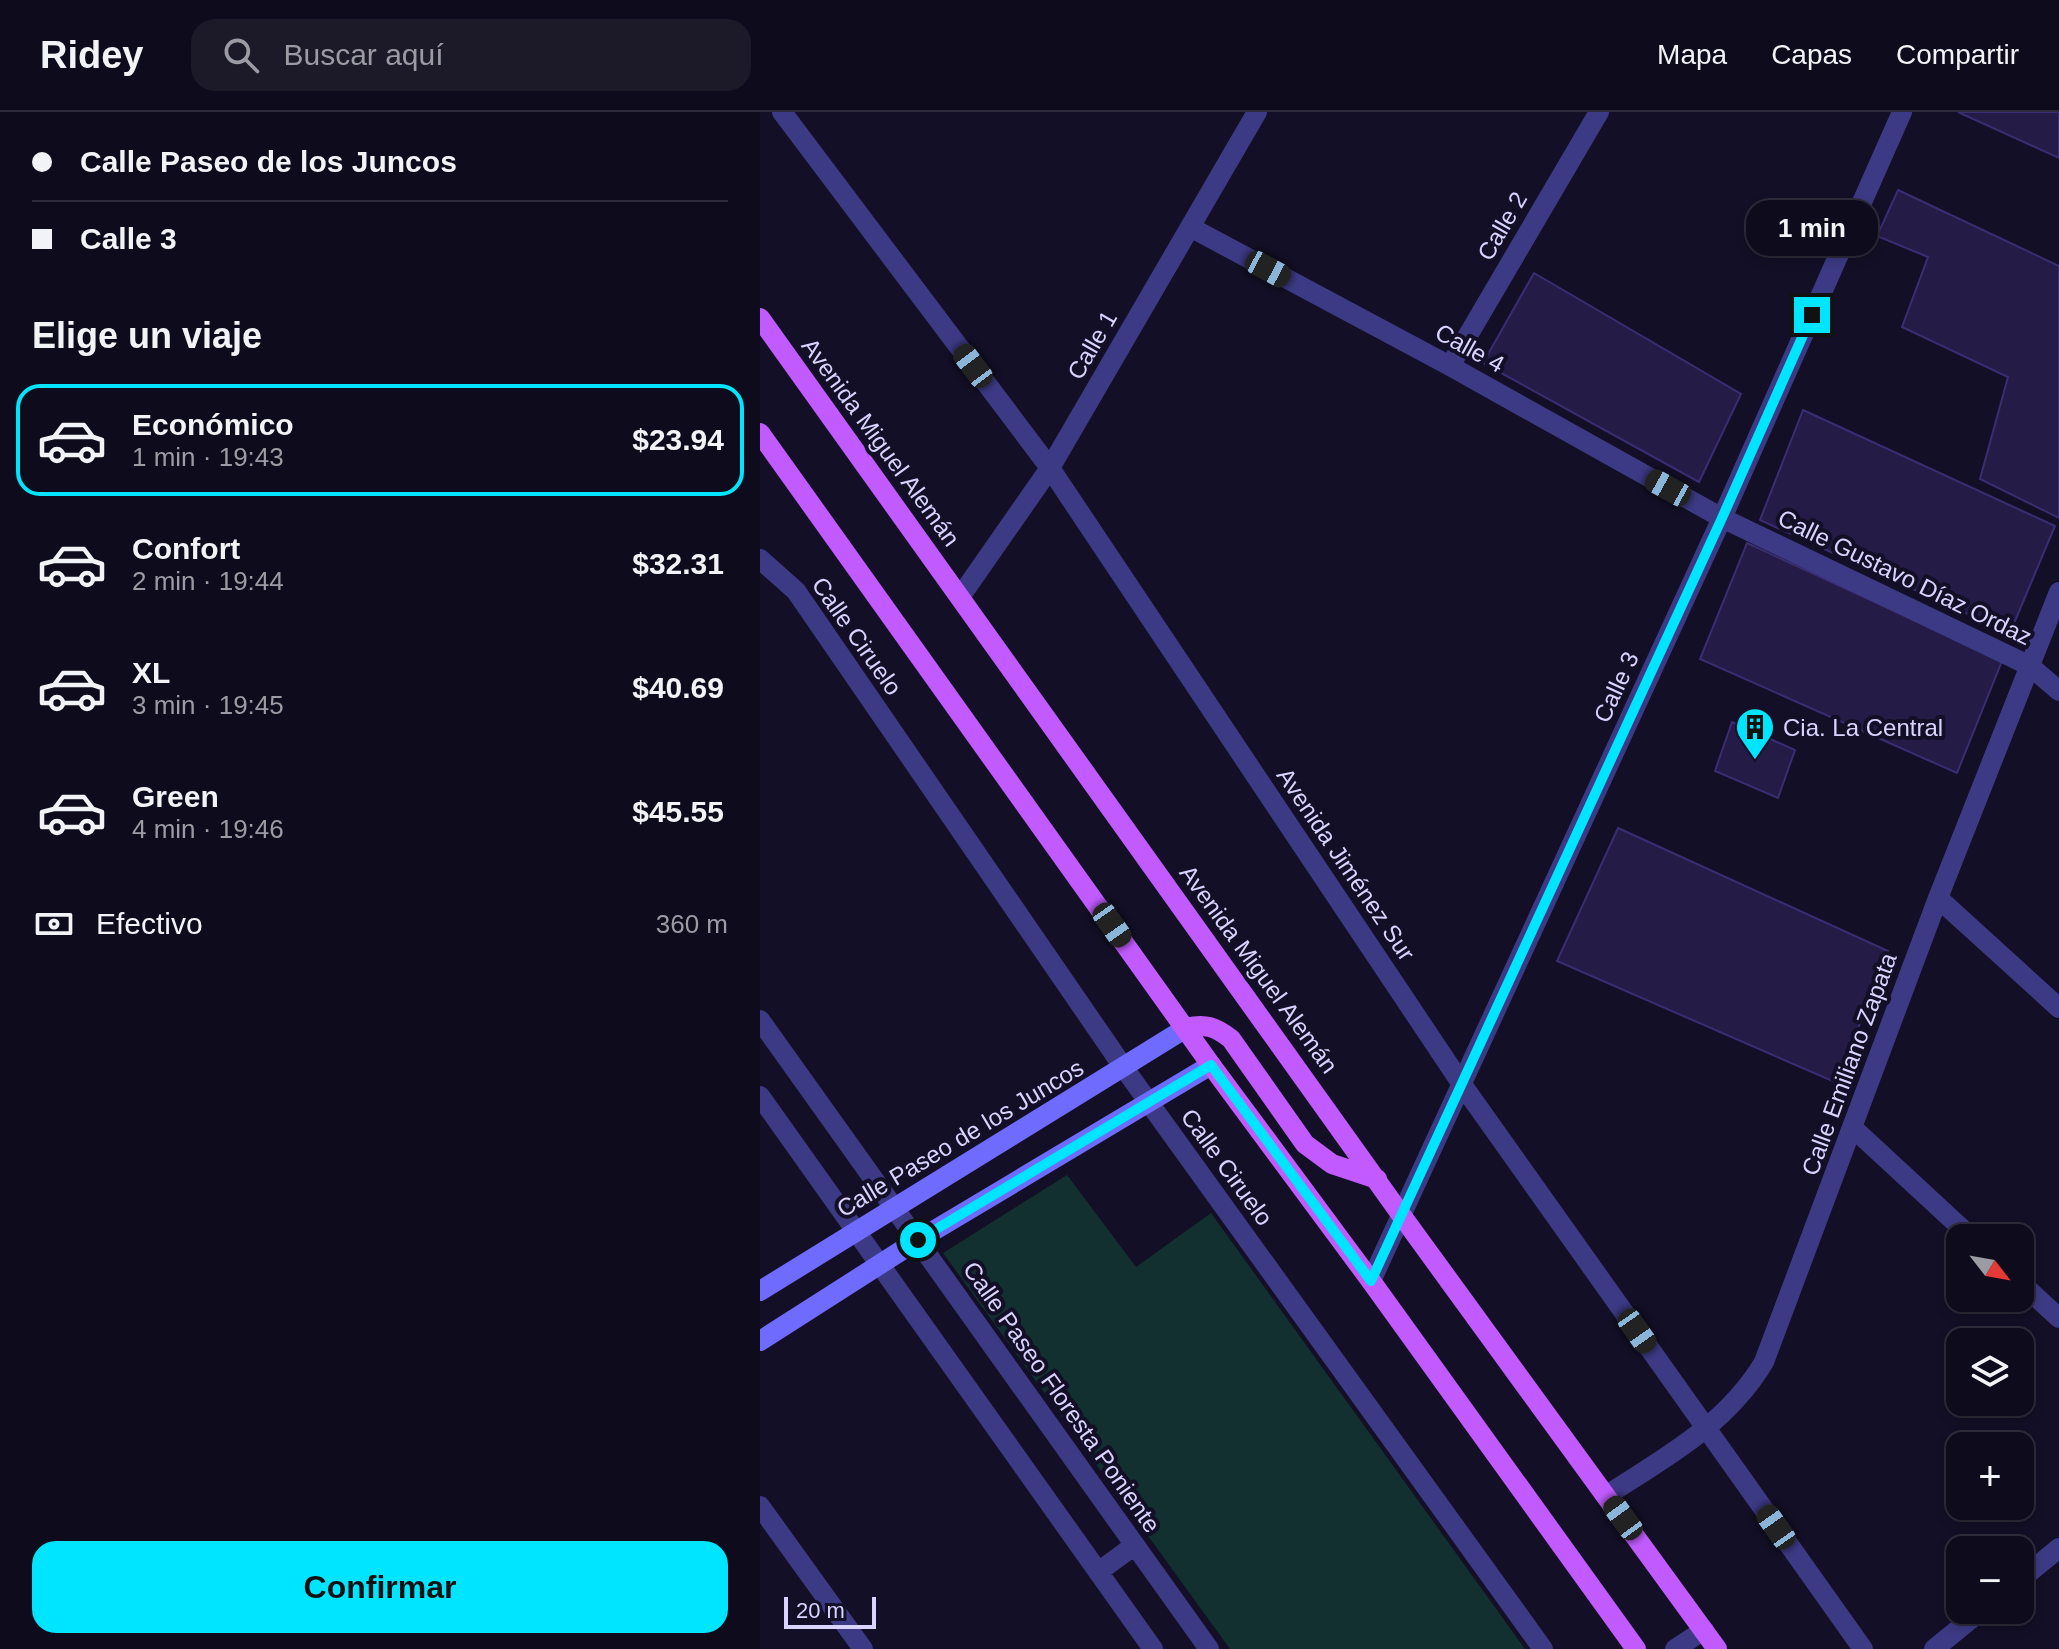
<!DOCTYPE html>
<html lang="es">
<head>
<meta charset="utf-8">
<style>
  :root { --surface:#0e0b1c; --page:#1c1929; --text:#f1f3f6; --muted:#9b9ba3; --line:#2e2b3b; --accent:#00e5ff }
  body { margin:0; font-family:Arial,sans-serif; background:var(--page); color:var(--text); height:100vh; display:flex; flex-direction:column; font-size:30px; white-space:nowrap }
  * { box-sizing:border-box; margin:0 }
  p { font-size:26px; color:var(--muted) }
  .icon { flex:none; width:44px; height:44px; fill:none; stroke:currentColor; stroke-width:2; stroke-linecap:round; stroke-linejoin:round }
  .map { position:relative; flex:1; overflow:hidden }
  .drawer { display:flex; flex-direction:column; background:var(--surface); width:760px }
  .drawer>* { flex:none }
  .top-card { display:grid; align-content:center; height:176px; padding:0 32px; background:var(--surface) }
  .needle { width:52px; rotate:121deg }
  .tools { position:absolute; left:1186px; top:1112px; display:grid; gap:16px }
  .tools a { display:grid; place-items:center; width:88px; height:88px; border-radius:16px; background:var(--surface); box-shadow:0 4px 12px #0003,0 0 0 2px var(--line); font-size:40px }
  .scale { position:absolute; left:24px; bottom:20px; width:92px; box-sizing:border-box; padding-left:8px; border:4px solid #d9d4ff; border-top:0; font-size:22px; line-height:28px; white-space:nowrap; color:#d9d4ff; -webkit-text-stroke:6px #130f26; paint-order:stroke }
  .end { position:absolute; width:36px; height:36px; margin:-18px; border:10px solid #00e5ff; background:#111; box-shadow:0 0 0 4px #111 }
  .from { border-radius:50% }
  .bubble { position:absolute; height:56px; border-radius:24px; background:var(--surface); box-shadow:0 4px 12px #0003,0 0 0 2px var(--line); font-size:26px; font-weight:700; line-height:56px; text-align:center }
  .car { position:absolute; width:24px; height:48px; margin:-24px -12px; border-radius:10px; box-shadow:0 0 6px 2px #0007; background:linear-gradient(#222 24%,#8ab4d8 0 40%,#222 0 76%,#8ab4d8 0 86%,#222 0) }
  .top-card b { display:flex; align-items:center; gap:28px; height:76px; font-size:30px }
  .top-card b+b { border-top:2px solid var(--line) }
  .top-card i { width:20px; height:20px; background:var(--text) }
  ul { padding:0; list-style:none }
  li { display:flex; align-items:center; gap:24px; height:112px; margin:0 16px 12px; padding:0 16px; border:4px solid transparent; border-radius:24px }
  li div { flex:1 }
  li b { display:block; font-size:30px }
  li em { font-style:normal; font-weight:700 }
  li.current { border-color:var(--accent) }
  li>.icon { width:72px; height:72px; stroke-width:1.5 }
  h2 { padding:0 32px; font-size:36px; line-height:96px }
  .pay { display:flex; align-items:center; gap:20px; height:88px; padding:0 32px; font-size:30px }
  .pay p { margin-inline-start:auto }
  .button { display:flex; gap:16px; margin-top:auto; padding:16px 32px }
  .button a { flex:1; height:92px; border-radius:24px; background:var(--accent); color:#111; font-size:32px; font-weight:700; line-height:92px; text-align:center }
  header { display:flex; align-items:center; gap:48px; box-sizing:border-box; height:112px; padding:0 40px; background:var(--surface); border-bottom:2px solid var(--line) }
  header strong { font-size:38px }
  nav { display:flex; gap:44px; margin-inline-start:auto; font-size:28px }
  .search { width:560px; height:72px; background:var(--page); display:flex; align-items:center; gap:20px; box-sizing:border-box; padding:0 28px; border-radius:24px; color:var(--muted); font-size:30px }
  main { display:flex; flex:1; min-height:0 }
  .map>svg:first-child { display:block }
  .grass { fill:#12302f }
  .building { fill:#241b47; stroke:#3b2d73; stroke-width:2 }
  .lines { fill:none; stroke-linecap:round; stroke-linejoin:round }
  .minor { stroke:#3d3a85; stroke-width:20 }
  .secondary { stroke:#6f6bff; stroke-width:20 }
  .primary { stroke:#c25bff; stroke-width:20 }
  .route { stroke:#00e5ff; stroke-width:10 }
  .labels { text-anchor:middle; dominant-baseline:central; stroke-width:8; stroke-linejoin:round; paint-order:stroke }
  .street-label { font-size:24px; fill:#d9d4ff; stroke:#130f26 }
  .poi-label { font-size:24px; fill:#d9d4ff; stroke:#130f26; text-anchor:start }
</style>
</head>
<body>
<header>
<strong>Ridey</strong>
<div class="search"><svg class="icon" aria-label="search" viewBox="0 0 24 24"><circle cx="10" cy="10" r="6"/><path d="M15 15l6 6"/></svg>Buscar aquí</div>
<nav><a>Mapa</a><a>Capas</a><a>Compartir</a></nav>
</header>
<main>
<section class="drawer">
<div class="top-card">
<b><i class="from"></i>Calle Paseo de los Juncos</b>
<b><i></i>Calle 3</b>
</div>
<h2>Elige un viaje</h2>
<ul>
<li class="current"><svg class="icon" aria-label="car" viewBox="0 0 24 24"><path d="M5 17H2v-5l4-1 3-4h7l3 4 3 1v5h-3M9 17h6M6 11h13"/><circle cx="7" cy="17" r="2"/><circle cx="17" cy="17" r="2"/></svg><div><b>Económico</b><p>1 min · 19:43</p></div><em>$23.94</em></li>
<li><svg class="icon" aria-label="car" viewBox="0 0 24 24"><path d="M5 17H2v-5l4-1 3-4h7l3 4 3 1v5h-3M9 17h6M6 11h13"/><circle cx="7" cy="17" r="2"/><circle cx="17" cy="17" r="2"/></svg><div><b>Confort</b><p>2 min · 19:44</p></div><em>$32.31</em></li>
<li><svg class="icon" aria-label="car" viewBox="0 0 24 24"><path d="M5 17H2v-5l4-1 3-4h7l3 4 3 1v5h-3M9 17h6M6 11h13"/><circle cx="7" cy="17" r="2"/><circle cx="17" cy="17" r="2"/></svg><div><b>XL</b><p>3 min · 19:45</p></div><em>$40.69</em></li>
<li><svg class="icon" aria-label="car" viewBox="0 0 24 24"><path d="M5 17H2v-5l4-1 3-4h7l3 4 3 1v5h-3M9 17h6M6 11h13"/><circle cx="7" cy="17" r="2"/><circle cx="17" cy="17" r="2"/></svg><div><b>Green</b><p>4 min · 19:46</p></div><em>$45.55</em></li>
</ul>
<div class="pay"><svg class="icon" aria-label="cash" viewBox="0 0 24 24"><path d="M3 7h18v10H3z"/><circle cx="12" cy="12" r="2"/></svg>Efectivo<p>360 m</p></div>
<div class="button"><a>Confirmar</a></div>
</section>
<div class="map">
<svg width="1299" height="1537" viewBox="0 0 1299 1537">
  <rect width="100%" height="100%" fill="#130f26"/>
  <path class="grass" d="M307,1063L376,1155L451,1101L765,1537H470L183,1141Z"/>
  <path class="building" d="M1198,0H1299V46Z
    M1138,78L1299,154V406L1220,367L1248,265L1142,215L1168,145L1117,124Z
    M774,161L981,282L939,370L723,251Z
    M1043,298L1295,414L1250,521L1000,408Z
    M987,431L1242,549L1197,661L940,547Z
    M972,610L1035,638L1018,686L955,659Z
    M858,716L1128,839L1077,971L797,849Z"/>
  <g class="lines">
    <path class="minor" d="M22,0L290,356L701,971L1103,1537
      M430,115L690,254L962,406L1270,554L1299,579
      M690,254L839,0
      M0,447L36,479L364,956L783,1537
      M200,485L290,356L497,0
      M1178,786L1299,896
      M0,908L449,1537
      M0,984L393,1537
      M1093,1016L1212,1126
      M611,1169L962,406L1142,0
      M1260,1170L1299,1206
      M847,1383C906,1345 967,1312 1004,1250L1178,786L1299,480
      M0,1394L103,1537
      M338,1460L375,1433
      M1260,1468L1299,1436
      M915,1537L944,1518
      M1174,1537L1222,1498"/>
    <path class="secondary" d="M0,1179L426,916
      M0,1229L158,1128L451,953"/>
    <path class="primary" d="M0,206L642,1104L957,1537
      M0,321L451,953L611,1169L876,1537
      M426,916C445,911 456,915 471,927L545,1032L572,1052L617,1067"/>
  </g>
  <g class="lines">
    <path class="route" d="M158,1128L451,953L611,1169L962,406L1052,203"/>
  </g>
  <defs>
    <g id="building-pin" transform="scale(2)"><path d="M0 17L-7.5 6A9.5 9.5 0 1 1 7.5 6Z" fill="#00e5ff" stroke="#130f26"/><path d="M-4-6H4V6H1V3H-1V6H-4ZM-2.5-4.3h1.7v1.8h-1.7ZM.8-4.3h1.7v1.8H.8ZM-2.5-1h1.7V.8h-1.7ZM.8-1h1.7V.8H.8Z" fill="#111"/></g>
  </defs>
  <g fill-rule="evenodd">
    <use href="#building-pin" x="995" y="615"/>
  </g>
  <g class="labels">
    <g class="street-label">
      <text transform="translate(742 114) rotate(-60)">Calle 2</text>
      <text transform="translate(332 233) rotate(-60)">Calle 1</text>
      <text transform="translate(710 236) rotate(29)">Calle 4</text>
      <text transform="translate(121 330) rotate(54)">Avenida Miguel Alemán</text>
      <text transform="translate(1145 465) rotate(26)">Calle Gustavo Díaz Ordaz</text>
      <text transform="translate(97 524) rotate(55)">Calle Ciruelo</text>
      <text transform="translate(856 575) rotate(-65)">Calle 3</text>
      <text transform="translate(586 752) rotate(56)">Avenida Jiménez Sur</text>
      <text transform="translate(499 857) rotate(54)">Avenida Miguel Alemán</text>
      <text transform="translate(1089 952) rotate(-70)">Calle Emiliano Zapata</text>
      <text transform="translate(200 1026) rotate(-31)">Calle Paseo de los Juncos</text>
      <text transform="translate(467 1055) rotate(54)">Calle Ciruelo</text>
      <text transform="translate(302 1285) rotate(55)">Calle Paseo Floresta Poniente</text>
    </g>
    <g class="poi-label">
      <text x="1023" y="615">Cia. La Central</text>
    </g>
  </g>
</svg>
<div class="tools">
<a><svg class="needle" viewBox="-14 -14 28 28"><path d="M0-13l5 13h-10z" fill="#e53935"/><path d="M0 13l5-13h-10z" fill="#9b9ba3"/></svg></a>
<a><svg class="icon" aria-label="layers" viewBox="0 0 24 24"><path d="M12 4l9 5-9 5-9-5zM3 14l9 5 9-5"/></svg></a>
<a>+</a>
<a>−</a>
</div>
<div class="scale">20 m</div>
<i class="end from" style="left:158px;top:1128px"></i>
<i class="end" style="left:1052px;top:203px"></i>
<div class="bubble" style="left:986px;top:88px;width:132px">1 min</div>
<i class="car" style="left:508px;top:157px;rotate:118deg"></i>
<i class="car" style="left:213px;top:254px;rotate:323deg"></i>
<i class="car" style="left:908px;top:376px;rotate:299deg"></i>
<i class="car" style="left:352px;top:813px;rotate:145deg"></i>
<i class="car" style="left:877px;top:1219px;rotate:145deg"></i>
<i class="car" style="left:863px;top:1406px;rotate:324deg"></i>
<i class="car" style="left:1016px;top:1415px;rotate:325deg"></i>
</div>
</main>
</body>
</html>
